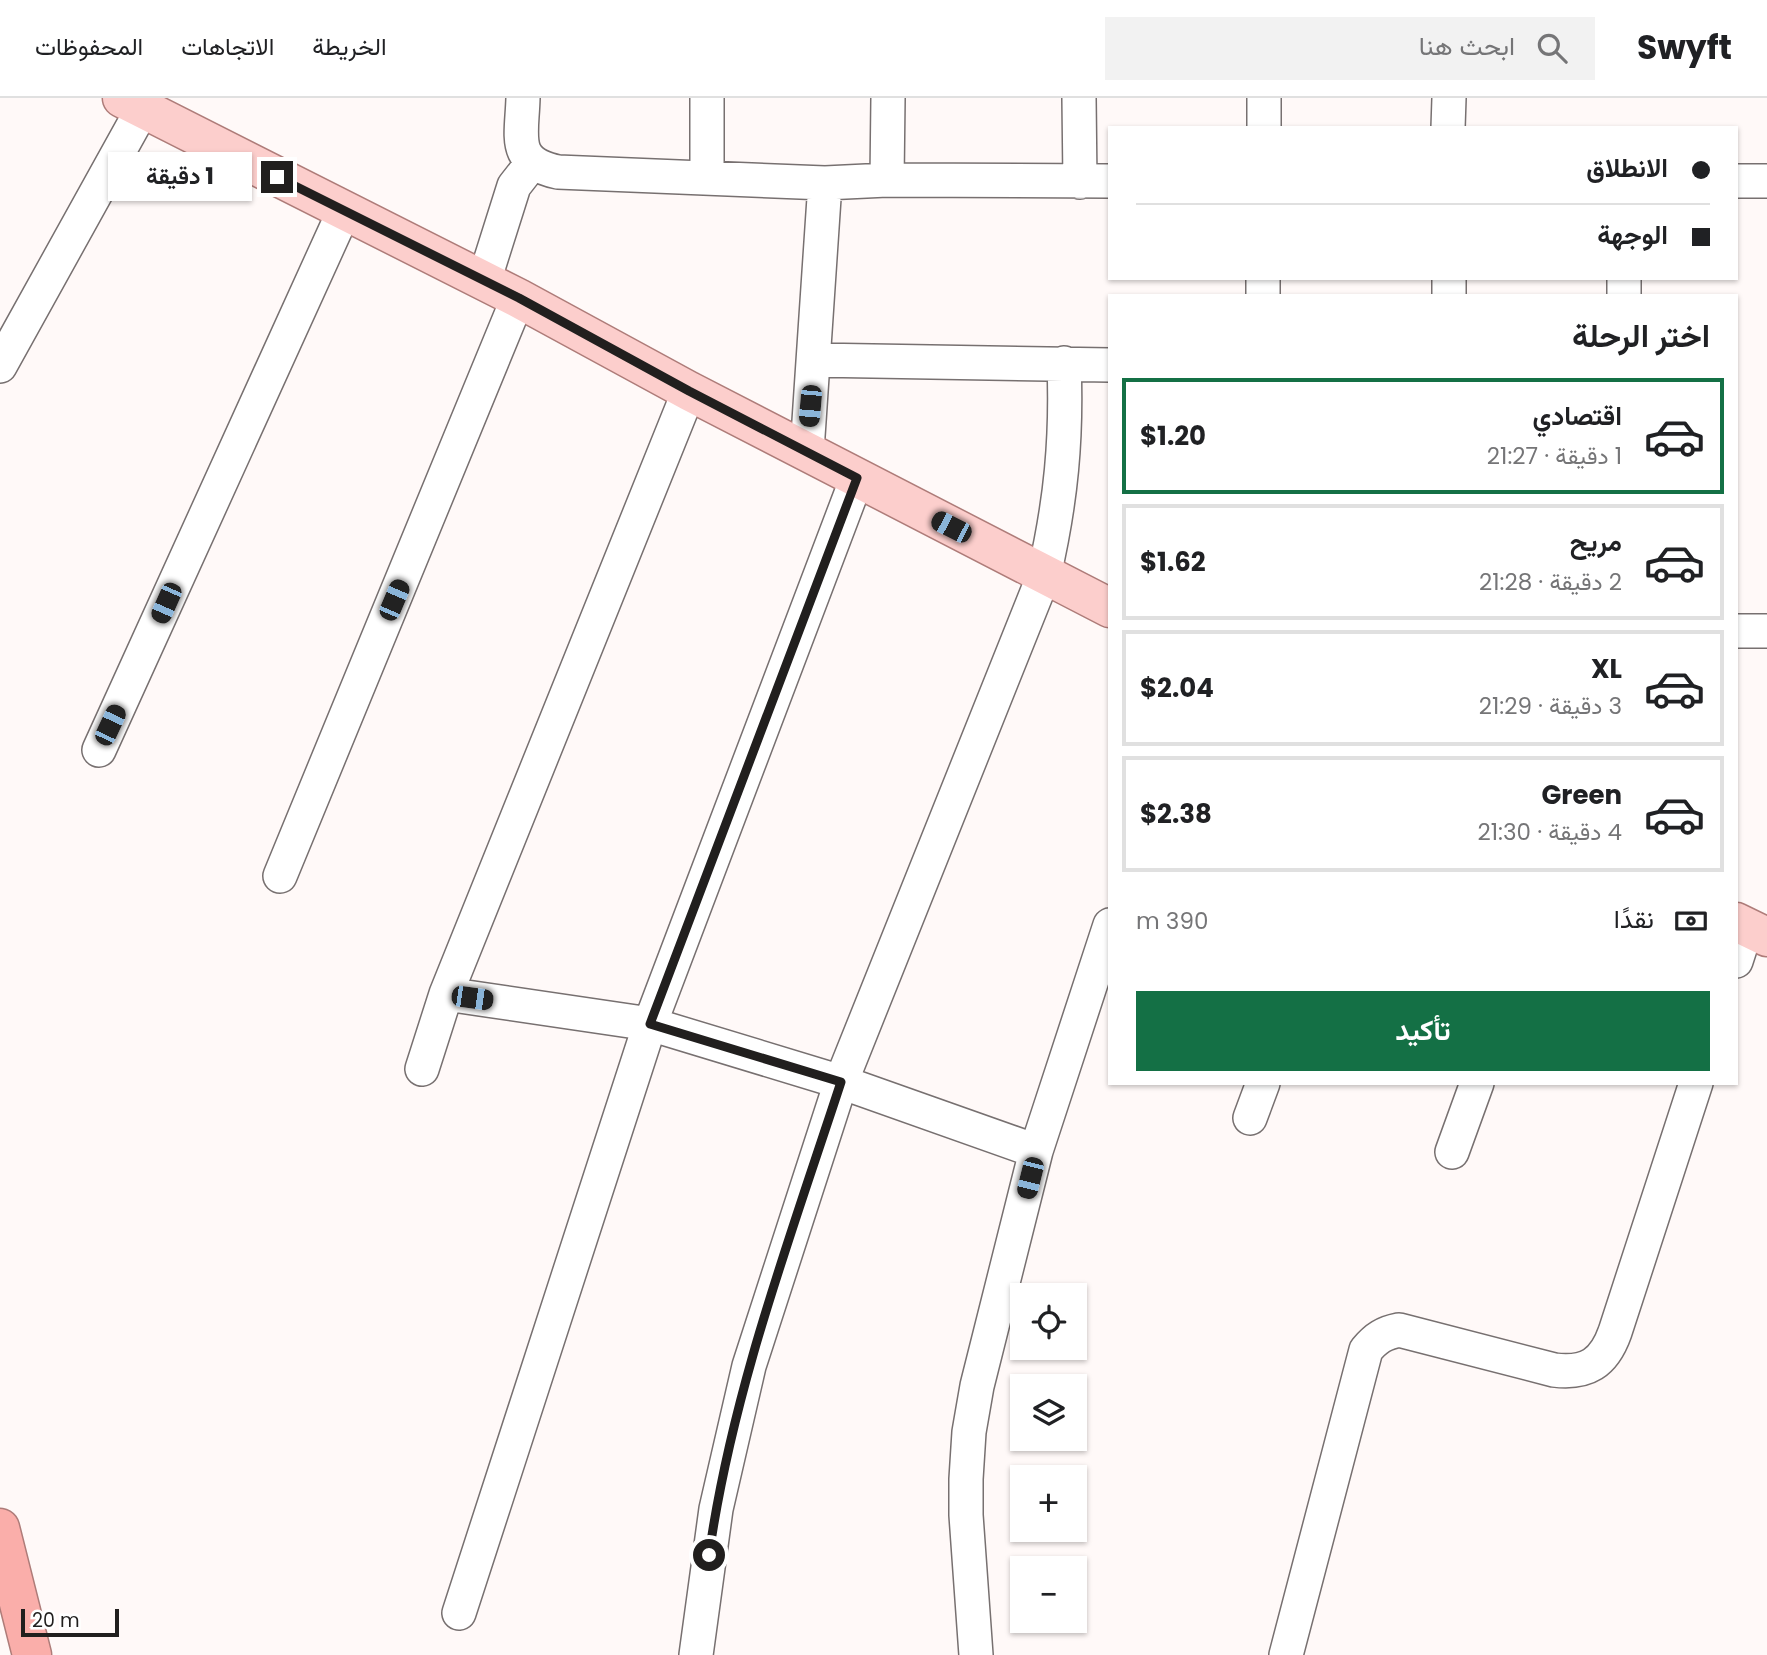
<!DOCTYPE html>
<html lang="ar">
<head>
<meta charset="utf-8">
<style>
  :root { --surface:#fff; --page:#f2f2f2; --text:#202124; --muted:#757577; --line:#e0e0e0; --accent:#147045 }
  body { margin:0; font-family:Poppins,Vazirmatn,sans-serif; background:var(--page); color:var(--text); direction:rtl; height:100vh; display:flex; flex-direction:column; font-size:26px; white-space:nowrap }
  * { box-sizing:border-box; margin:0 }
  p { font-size:23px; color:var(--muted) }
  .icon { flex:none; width:38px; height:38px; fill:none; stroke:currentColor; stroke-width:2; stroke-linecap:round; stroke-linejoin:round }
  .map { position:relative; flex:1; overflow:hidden; direction:ltr }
  .sheet { position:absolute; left:1108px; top:196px; width:630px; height:791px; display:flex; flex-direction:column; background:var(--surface); border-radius:0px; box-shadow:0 2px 5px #0004; direction:rtl }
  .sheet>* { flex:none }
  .hud { position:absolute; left:1108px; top:28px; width:630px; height:154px; border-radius:0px; box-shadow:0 2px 5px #0004; direction:rtl; display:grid; align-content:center; height:154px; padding:0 28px; background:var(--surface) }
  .tools { position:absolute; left:1010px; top:1185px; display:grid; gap:14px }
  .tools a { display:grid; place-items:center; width:77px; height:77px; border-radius:0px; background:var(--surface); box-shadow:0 2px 5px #0004; font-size:35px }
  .scale { position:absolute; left:21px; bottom:18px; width:98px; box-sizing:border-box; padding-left:7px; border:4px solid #211f1e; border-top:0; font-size:19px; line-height:24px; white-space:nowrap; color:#211f1e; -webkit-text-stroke:5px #fff; paint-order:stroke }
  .end { position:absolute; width:32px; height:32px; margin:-16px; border:9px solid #211f1e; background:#fff; box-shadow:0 0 0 4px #fff }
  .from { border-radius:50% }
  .bubble { position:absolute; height:49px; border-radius:0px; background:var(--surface); box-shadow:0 2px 5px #0004; font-size:23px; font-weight:700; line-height:49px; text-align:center; direction:rtl }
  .car { position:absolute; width:21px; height:42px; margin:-21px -10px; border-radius:9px; box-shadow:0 0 5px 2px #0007; background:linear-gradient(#222 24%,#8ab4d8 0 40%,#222 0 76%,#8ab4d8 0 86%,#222 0) }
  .hud b { display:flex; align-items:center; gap:24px; height:66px; font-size:26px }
  .hud b+b { border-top:2px solid var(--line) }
  .hud i { width:18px; height:18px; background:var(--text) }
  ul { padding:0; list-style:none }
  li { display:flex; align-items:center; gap:21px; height:116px; margin:0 14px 10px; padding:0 14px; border:4px solid var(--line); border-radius:0px }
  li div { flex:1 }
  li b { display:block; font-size:26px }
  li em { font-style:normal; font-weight:700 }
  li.current { border-color:var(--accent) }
  li>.icon { width:63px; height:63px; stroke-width:1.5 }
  h2 { padding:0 28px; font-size:32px; line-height:84px }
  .pay { display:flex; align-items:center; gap:18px; height:77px; padding:0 28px; font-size:26px }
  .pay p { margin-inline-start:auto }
  .primary-button { display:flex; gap:14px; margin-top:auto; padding:14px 28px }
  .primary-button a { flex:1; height:80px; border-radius:0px; background:var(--accent); color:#fff; font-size:28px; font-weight:700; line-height:80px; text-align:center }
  header { display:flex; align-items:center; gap:42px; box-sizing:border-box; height:98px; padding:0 35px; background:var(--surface); border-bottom:2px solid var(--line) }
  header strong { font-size:33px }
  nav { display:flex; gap:38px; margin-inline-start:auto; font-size:24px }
  .search { width:490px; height:63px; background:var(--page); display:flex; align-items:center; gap:18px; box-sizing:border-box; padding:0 24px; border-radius:0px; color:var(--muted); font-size:26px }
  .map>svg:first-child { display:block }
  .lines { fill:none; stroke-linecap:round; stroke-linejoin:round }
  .minor-casing { stroke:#777070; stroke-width:36 }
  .major-casing { stroke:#ae7c79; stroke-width:41 }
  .highway-casing { stroke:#ae7c79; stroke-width:41 }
  .minor { stroke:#fff; stroke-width:33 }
  .major { stroke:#fccecc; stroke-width:38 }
  .highway { stroke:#faaeaa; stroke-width:38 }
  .route { stroke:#211f1e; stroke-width:9 }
</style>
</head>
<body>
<header>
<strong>Swyft</strong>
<div class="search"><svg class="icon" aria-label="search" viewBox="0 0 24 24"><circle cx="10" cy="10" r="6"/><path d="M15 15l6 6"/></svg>ابحث هنا</div>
<nav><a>الخريطة</a><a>الاتجاهات</a><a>المحفوظات</a></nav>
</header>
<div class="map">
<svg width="1767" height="1557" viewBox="0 0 1767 1557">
  <rect width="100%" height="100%" fill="#fff9f8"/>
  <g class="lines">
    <g class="minor-casing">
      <path id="minor" d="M523,0C522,39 511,64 558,74L825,85L887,82L1110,83
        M707,0V80
        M1079,0L1080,84
        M1264,30V0
        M1448,30L1449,0
        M887,82L888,0
        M1736,83H1767
        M1449,180V198
        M1624,180V198
        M484,183L514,88L532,65
        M1263,198V180
        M814,262L1110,267
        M0,268L143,10
        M807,353L825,85
        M1736,533H1767
        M99,652L344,113
        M280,778L518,200
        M1736,863L1747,829
        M446,896L650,926L841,984L1036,1053
        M422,971L446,896L689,293
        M1250,1020L1263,985
        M1452,1054L1477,985
        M459,1515L650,926L857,380
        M696,1557L716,1411L749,1268L841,984L1044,477C1061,403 1067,341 1064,265
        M976,1557L966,1417V1381L969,1334L977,1288L1036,1053L1110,827
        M1286,1557L1366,1252C1376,1240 1384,1235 1399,1232L1554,1272C1587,1276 1604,1265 1615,1234L1696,985"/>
    </g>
    <g class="major-casing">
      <path id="major" d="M122,0L518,200L689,293L1110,510
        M1736,824L1767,839"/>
    </g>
    <g class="highway-casing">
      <path id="highway" d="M0,1430L32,1557"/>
    </g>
    <use href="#minor" class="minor"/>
    <use href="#major" class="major"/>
    <use href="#highway" class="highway"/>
  </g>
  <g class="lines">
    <path class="route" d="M277,79L519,200L689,293L857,380L650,926L841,984C790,1140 732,1294 709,1457"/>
  </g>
</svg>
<div class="tools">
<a><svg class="icon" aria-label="locate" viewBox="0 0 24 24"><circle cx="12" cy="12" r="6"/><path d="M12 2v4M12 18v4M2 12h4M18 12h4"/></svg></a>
<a><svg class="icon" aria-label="layers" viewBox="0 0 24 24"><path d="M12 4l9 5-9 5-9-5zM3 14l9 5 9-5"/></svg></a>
<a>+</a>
<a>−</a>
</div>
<div class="scale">20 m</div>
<i class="end from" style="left:709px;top:1457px"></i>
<i class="end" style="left:277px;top:79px"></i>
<div class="bubble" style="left:108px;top:54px;width:144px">1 دقيقة</div>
<i class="car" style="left:810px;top:308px;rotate:185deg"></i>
<i class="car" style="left:951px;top:429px;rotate:297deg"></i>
<i class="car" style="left:394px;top:502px;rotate:23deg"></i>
<i class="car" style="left:166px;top:505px;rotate:204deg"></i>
<i class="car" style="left:110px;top:627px;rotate:25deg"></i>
<i class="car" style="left:472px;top:900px;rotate:98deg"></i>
<i class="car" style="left:1030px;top:1080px;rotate:194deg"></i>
<div class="hud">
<b><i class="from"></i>الانطلاق</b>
<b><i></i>الوجهة</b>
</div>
<section class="sheet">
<h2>اختر الرحلة</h2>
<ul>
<li class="current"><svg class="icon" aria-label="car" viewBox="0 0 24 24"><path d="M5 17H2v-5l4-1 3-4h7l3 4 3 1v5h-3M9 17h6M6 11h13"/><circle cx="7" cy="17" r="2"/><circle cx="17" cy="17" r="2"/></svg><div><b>اقتصادي</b><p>1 دقيقة · 21:27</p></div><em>$1.20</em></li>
<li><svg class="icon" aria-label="car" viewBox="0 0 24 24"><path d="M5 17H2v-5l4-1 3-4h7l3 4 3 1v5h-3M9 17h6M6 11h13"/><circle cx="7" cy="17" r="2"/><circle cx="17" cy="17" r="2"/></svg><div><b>مريح</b><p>2 دقيقة · 21:28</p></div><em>$1.62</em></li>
<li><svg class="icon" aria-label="car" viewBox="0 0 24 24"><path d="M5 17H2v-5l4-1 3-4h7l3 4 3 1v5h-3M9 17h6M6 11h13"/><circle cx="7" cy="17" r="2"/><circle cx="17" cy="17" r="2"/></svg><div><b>XL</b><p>3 دقيقة · 21:29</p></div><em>$2.04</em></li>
<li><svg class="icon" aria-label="car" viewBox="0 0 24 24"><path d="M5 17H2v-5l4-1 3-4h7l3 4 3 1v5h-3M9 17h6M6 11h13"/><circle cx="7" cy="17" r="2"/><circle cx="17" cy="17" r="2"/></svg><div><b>Green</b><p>4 دقيقة · 21:30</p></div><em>$2.38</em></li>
</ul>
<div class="pay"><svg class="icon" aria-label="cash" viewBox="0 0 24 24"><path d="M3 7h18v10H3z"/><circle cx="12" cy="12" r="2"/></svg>نقدًا<p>390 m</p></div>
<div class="primary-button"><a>تأكيد</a></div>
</section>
</div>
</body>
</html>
